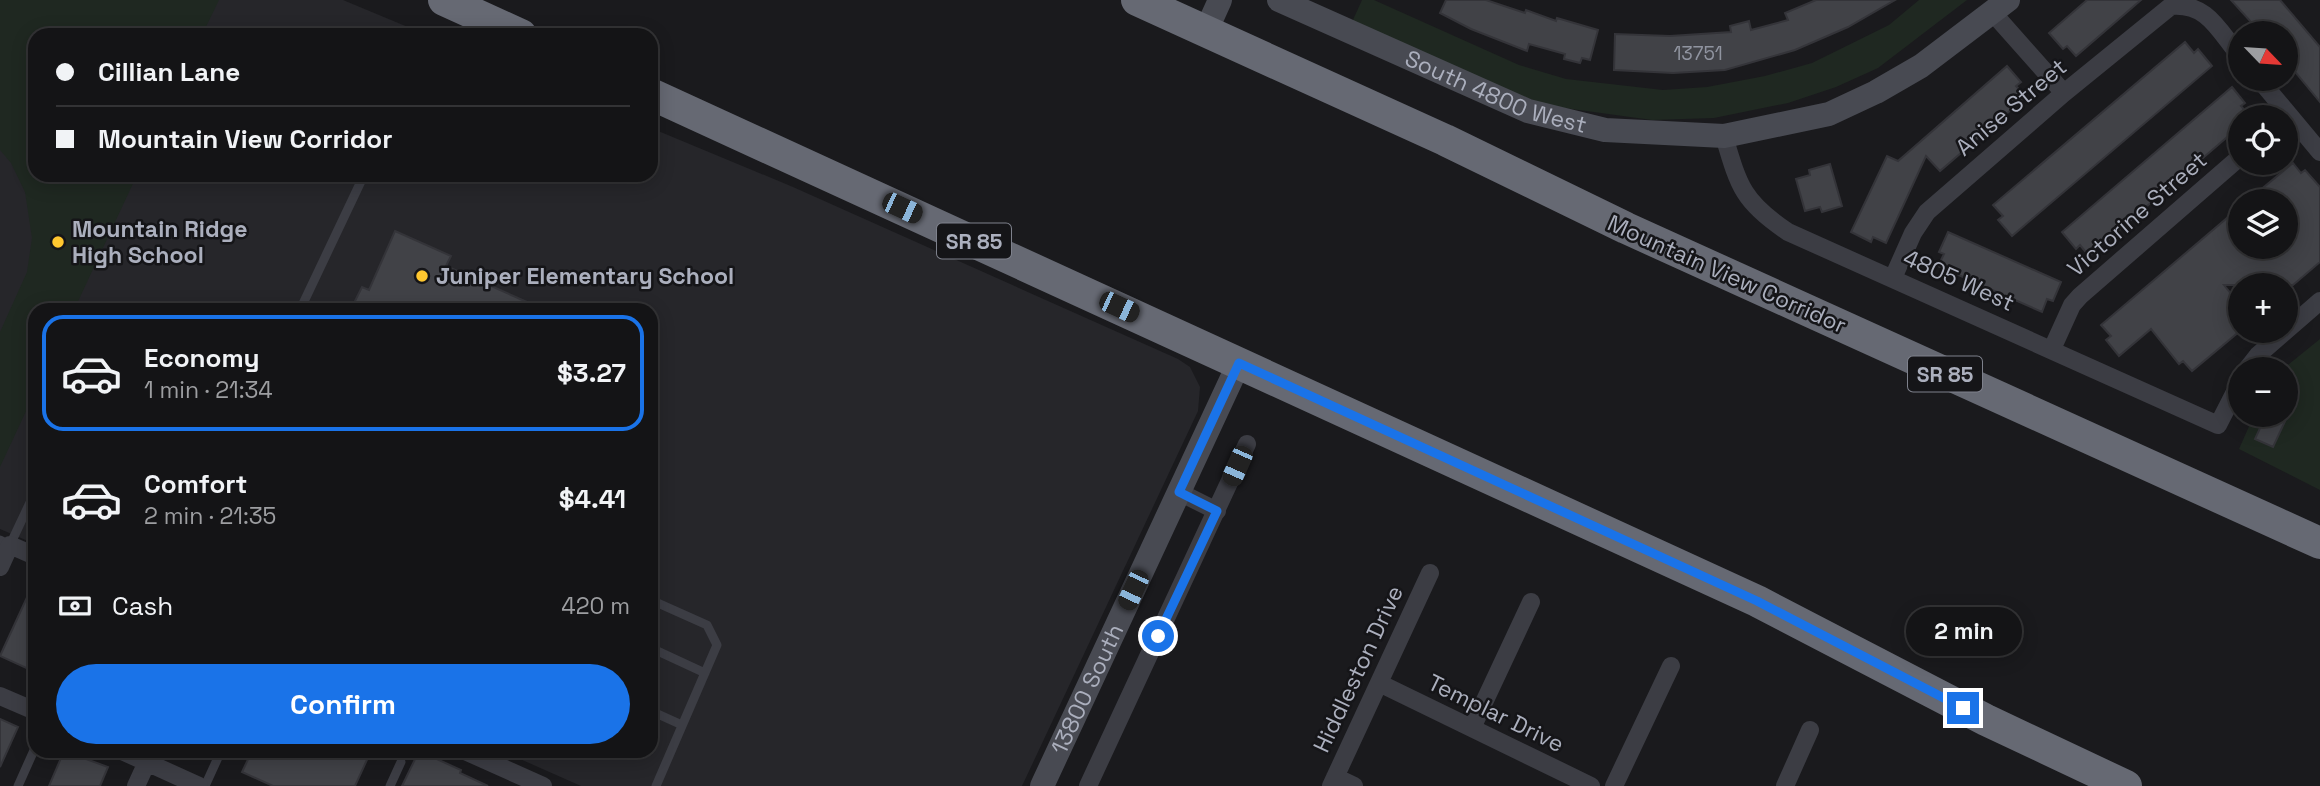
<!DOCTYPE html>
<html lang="en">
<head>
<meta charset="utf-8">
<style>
  :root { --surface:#141416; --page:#1d1d1f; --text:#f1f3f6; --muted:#9d9ea1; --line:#333335; --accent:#1a73e8 }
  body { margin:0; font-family:"Space Grotesk",sans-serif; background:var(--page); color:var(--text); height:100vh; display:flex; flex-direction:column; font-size:26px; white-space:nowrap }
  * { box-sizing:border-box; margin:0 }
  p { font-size:23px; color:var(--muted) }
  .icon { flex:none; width:38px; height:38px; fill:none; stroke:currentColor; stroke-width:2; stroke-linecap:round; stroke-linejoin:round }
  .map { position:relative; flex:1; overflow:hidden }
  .panel { position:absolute; left:28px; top:303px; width:630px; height:455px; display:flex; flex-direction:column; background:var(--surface); border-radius:21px; box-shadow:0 4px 18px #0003,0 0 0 2px var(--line) }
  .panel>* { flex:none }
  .banner { position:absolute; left:28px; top:28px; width:630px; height:154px; border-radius:21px; box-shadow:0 4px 18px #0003,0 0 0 2px var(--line); display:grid; align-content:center; height:154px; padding:0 28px; background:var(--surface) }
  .needle { width:46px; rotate:115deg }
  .controls { position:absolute; left:2228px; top:21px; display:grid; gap:14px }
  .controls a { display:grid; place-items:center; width:70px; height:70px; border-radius:50%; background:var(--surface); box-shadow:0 4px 18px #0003,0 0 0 2px var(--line); font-size:35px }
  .end { position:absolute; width:32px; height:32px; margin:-16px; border:9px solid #1a73e8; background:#fff; box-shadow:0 0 0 4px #fff }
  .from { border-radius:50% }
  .bubble { position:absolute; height:49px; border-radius:24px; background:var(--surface); box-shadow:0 4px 18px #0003,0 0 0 2px var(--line); font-size:23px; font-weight:700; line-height:49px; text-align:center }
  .car { position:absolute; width:21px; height:42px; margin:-21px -10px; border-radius:9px; box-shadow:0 0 5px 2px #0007; background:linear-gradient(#222 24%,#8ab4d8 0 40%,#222 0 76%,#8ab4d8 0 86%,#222 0) }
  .banner b { display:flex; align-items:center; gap:24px; height:66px; font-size:26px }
  .banner b+b { border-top:2px solid var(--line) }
  .banner i { width:18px; height:18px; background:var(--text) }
  ul { padding:12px 0 0; list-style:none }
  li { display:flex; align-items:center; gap:21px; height:116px; margin:0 14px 10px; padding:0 14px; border:4px solid transparent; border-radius:21px }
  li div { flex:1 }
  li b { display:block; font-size:26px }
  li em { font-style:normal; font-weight:700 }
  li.active { border-color:var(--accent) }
  li>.icon { width:63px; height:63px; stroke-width:1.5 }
  .pay { display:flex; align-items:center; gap:18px; height:77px; padding:0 28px; font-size:26px }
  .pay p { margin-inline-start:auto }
  .button { display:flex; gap:14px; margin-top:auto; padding:14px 28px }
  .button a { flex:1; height:80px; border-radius:42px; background:var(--accent); color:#fff; font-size:28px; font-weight:700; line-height:80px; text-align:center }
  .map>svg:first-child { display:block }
  .built { fill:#26262a }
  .green { fill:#1f2821 }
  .building { fill:#414247; stroke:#343439; stroke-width:2 }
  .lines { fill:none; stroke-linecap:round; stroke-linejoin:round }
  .lane { stroke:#3c3d44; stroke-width:9 }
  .street { stroke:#3c3d44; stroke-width:18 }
  .secondary { stroke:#484a52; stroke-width:24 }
  .highway { stroke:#666973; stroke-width:32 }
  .route { stroke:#1a73e8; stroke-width:9 }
  .poi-dot { fill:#ffc72f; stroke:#151518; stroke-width:2.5 }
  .labels { text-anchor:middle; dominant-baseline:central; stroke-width:5; stroke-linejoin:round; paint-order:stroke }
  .number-label { font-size:19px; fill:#9094a0 }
  .shield { fill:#151518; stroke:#7e818c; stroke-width:2 }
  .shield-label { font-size:21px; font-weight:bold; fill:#abafbd }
  .street-label { font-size:23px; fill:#abafbd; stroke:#151518 }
  .poi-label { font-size:23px; font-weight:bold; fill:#abafbd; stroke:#151518; text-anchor:start }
</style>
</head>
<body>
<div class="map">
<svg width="2320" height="786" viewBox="0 0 2320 786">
  <rect width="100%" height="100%" fill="#1a1a1d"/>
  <path class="built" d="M0,0H343L427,35H35V175H651V128L793,187L1178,359L1190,367L1200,387L1198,411L1022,786H581L502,751H651V310H35V544L0,529Z"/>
  <path class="green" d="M0,0H219L202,35H35V175H137L74,310H35V392L0,467V332L27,272L32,238L25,192L11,163L0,150Z
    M1362,0H1374L1519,65L1566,79L1663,90L1707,87L1765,76L1812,63L1889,25L1919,0H1967L1878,68L1836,87L1788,103L1714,118L1652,120L1550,106L1496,87L1352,22Z
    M2320,339V490L2239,449L2254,415H2286L2283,369Z"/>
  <path class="building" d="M1446,0H1486L1525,13L1526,10L1556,21L1557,18L1598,30L1590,60L1582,58L1580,63L1564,59L1565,54L1529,44L1527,51L1471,29L1440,13Z
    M1816,0H1895L1848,27L1795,50L1725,70L1673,73L1614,70L1615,34L1670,36L1731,32L1730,26L1749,21L1751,30L1788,20L1785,13Z
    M2087,0H2141L2076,56L2067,46L2063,49L2049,33Z
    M2231,0H2280L2320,47V102L2286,61V33H2261Z
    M2185,42L2194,53L2198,49L2212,66L2012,236L1998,220L2003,216L1993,205Z
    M2007,66L2021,82L2016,86L2026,97L1940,171L1926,156L1886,243L1873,237L1871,242L1851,232L1887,156L1898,161Z
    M2232,87L2245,103L2241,106L2250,117H2240V126L2089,256L2080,245L2076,249L2062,232Z
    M2293,163L2301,173L2305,170L2320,187V262L2293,285H2224L2240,305V331L2192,371L2183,361L2179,364L2151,329L2119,356L2106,340L2111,336L2101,325L2240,207V247H2286V201H2247Z
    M1830,164L1842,206L1822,212L1820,207L1805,211L1796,179L1810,175L1809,170Z
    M395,231L451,256L446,266L545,310H358L360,306L354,303L362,287L369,290Z
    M1948,232L2061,282L2053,301L2047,299L2042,312L1938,266L1944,254L1939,252Z
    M2266,415H2288L2273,447L2255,439Z
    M35,580V672L0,656Z
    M0,719L18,727L0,767Z
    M64,751L108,767L100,786H49Z
    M252,751H371L355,786H273L242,772Z
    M419,751L461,770L460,773L488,786H402Z"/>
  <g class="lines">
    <path class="lane" d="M300,310L364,175
      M0,540L10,545L35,492
      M651,600L707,625L717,645L656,786
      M651,648L705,673
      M651,711L682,725
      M18,786L35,748
      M205,786L221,751
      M390,786L401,762"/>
    <path class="street" d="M1993,13L2064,93
      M2259,79L2320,152
      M1724,136C1739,187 1743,202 1788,232L2218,425L2240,382
      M1893,278L1913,233L1927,212L2064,93L2171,6C2208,3 2218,30 2240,56
      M2052,349L2072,305L2080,296L2240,157
      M2247,369L2258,355L2320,301
      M1179,492L1217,511
      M0,567L10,545L35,556
      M1379,683L1591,786
      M0,696L35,711
      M1472,728L1531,602
      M122,751L199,786
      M465,751L543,786
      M1335,777L1354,786
      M136,786L147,762
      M1088,786L1247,444
      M1331,786L1430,573
      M1614,786L1671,666
      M1785,786L1810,730"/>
    <g class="secondary">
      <path id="s1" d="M1279,0L1528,111L1605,130L1724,136L1829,114L1876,92L1921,66L2008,0"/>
      <path d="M1206,31L1220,0"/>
      <path id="s2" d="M1042,786L1239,363"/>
    </g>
    <path class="highway" d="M444,0L521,35
      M1137,0L1445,140L1626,228L2320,543
      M651,94L1757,601L1986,720L2126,786"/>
  </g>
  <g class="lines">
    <path class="route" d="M1158,636L1217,511L1179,492L1239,363L1757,601L1963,708"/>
  </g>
  <g class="poi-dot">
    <circle cx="58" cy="242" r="7"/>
    <circle cx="422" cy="276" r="7"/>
  </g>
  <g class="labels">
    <g class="number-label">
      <text x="1698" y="53">13751</text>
    </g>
    <g class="shield">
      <rect x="937" y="223.5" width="74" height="35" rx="5"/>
      <rect x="1908" y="356.5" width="74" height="35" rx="5"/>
    </g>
    <g class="shield-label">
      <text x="974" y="241">SR 85</text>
      <text x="1945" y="374">SR 85</text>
    </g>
    <g class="street-label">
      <text stroke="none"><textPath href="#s1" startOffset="236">South 4800 West</textPath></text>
      <text transform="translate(2011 107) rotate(-40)">Anise Street</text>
      <text transform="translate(2137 214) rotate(-41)">Victorine Street</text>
      <text transform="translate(1727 274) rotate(24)">Mountain View Corridor</text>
      <text transform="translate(1959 280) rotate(24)">4805 West</text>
      <text transform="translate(1358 669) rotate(-65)">Hiddleston Drive</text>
      <text stroke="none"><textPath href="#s2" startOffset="107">13800 South</textPath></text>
      <text transform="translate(1496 713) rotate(26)">Templar Drive</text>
    </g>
    <g class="poi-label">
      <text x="72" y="229">Mountain Ridge<tspan x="72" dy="26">High School</tspan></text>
      <text x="436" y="276">Juniper Elementary School</text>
    </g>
  </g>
</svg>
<div class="controls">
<a><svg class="needle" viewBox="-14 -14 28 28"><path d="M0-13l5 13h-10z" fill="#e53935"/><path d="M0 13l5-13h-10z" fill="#9d9ea1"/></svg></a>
<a><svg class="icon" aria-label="locate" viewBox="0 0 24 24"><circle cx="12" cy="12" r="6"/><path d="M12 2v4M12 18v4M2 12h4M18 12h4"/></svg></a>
<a><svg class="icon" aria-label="layers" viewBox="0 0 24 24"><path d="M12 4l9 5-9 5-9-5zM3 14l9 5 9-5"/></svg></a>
<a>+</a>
<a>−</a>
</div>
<i class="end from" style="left:1158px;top:636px"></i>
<i class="end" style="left:1963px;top:708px"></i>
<div class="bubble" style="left:1906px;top:607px;width:116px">2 min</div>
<i class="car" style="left:902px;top:208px;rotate:115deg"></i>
<i class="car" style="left:1119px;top:307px;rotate:115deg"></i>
<i class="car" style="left:1237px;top:466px;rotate:204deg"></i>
<i class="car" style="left:1133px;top:590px;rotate:205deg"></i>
<div class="banner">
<b><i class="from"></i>Cillian Lane</b>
<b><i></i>Mountain View Corridor</b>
</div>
<section class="panel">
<ul>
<li class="active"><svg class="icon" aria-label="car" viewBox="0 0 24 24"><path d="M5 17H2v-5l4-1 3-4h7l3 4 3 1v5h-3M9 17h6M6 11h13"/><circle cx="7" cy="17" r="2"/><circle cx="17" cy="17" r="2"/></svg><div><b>Economy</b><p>1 min · 21:34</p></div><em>$3.27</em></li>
<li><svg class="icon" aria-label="car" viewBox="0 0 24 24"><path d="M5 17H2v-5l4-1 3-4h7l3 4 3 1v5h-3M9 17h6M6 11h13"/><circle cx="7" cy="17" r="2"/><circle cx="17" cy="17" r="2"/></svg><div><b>Comfort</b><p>2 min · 21:35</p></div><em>$4.41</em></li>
</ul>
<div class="pay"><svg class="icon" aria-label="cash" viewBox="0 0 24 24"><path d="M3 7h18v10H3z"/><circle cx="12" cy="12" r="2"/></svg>Cash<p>420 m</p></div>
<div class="button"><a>Confirm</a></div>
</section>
</div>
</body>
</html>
